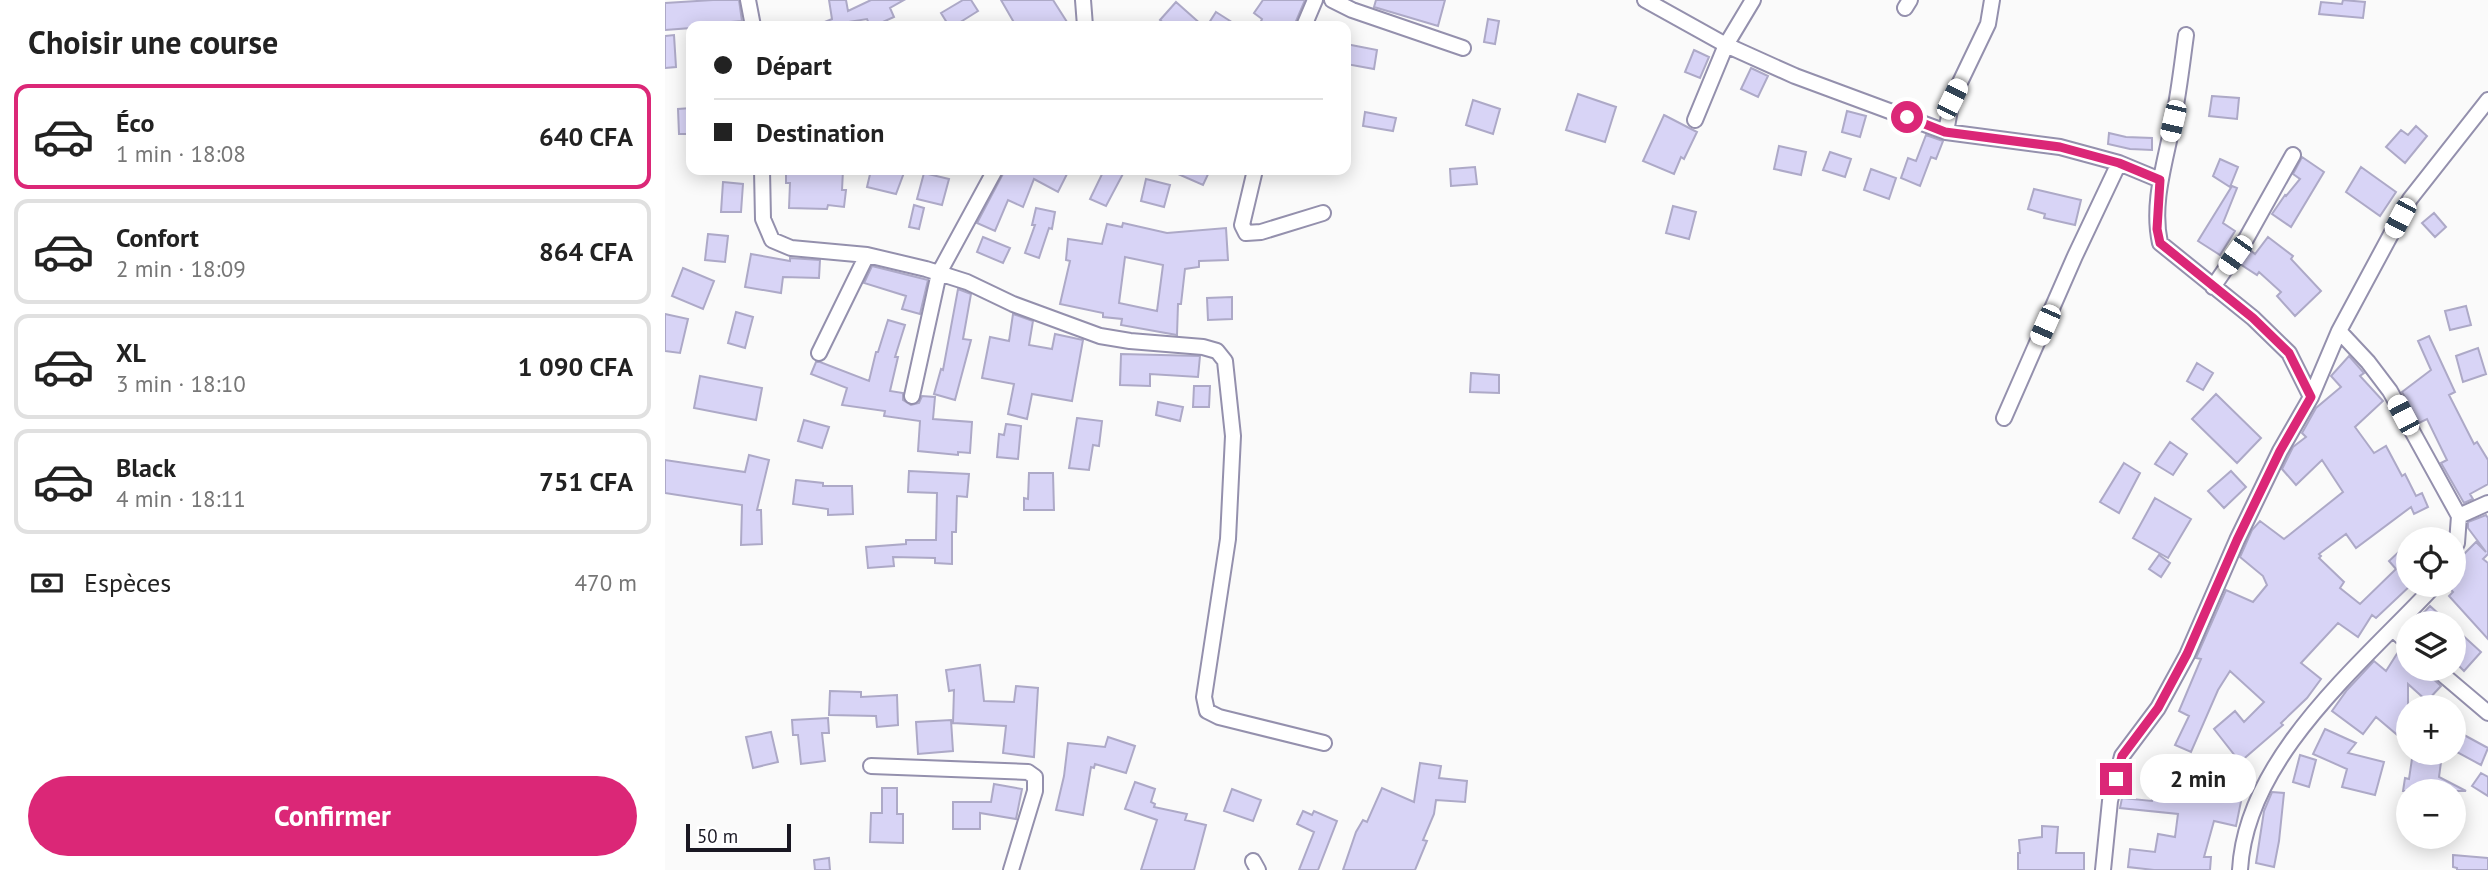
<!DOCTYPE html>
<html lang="fr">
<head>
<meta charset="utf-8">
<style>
  :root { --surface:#fff; --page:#f6f6f6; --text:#222; --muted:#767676; --line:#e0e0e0; --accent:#db2777 }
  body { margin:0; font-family:"PT Sans",sans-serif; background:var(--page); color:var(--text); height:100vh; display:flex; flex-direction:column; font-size:26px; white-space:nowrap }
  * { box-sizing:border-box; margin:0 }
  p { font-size:23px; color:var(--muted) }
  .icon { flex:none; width:38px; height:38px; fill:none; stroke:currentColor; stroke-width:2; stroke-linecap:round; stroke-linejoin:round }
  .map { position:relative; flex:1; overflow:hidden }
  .panel { display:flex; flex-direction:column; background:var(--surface); width:665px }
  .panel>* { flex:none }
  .hud { position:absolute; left:21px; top:21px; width:665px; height:154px; border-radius:14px; box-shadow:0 4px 18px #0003; display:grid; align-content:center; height:154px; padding:0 28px; background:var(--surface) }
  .buttons { position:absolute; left:1731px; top:527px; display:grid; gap:14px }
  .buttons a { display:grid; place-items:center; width:70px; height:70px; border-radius:50%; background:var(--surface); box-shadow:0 4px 18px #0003; font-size:35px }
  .scale { position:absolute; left:21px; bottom:18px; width:105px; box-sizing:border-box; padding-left:7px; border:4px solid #191722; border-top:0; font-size:19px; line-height:24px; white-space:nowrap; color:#191722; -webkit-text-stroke:5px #fff; paint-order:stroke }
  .end { position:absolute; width:32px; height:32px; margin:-16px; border:9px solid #db2777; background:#fff; box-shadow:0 0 0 4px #fff }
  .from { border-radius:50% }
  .bubble { position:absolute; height:49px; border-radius:24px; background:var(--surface); box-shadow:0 4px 18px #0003; font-size:23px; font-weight:700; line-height:49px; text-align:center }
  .car { position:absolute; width:21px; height:42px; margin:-21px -10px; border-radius:9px; box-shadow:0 0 5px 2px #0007; background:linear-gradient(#fff 24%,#345 0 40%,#fff 0 76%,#345 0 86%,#fff 0) }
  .hud b { display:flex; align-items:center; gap:24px; height:66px; font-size:26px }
  .hud b+b { border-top:2px solid var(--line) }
  .hud i { width:18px; height:18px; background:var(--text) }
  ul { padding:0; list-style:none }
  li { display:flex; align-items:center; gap:21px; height:105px; margin:0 14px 10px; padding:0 14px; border:4px solid var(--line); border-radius:14px }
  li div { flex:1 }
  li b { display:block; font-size:26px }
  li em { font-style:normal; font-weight:700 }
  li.active { border-color:var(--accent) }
  li>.icon { width:63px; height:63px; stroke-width:1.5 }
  h2 { padding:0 28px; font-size:32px; line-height:84px }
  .pay { display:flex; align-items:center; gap:18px; height:77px; padding:0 28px; font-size:26px }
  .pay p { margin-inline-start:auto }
  .primary-button { display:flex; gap:14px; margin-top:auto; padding:14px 28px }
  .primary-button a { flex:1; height:80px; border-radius:42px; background:var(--accent); color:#fff; font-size:28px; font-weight:700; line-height:80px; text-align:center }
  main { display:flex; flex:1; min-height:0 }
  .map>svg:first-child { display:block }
  .building { fill:#d8d4f6; stroke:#ada9c7; stroke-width:2; fill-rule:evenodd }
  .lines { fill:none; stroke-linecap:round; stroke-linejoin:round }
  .minor-casing { stroke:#9490ad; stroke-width:18 }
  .minor { stroke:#fff; stroke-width:14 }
  .route { stroke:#db2777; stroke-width:9 }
</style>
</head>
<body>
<main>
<section class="panel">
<h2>Choisir une course</h2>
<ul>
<li class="active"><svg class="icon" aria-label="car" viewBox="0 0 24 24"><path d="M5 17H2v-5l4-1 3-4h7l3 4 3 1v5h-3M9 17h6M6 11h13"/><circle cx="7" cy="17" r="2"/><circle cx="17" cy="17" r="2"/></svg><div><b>Éco</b><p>1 min · 18:08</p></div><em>640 CFA</em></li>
<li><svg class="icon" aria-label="car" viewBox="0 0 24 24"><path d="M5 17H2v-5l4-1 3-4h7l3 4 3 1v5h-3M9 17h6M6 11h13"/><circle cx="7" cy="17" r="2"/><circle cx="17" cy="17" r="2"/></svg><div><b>Confort</b><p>2 min · 18:09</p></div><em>864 CFA</em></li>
<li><svg class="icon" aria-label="car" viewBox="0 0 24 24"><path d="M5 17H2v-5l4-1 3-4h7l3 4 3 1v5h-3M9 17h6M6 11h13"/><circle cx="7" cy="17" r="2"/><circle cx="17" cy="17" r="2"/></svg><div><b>XL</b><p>3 min · 18:10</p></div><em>1 090 CFA</em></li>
<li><svg class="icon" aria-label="car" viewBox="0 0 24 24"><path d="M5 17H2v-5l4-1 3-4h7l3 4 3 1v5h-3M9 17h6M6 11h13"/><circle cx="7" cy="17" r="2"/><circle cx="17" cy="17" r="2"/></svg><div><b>Black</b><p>4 min · 18:11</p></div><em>751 CFA</em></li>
</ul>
<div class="pay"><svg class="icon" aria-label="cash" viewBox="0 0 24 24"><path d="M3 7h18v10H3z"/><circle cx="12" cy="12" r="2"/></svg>Espèces<p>470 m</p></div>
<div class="primary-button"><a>Confirmer</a></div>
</section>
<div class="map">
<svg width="1823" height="870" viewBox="0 0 1823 870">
  <rect width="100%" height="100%" fill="#fafafa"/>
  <path class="building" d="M48,0H74L77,21L67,22V26H26V28L0,30V3Z
    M164,0H181L183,11L206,0H239L225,8L229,17L209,26H205L202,19L158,26L157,23L167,19Z
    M298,0H306L313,11L289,26H284L276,13Z
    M336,0H388L402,22L396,26H351Z
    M598,0H640L629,26H594L597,19L589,13Z
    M711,0H780L773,26L709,7Z
    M1678,0L1700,2L1698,18L1654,14L1656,2L1677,4Z
    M511,2L538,26H502L495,20Z
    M551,12L573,26H542Z
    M823,19L834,21L830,44L819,42Z
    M9,35L11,67L0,68V36Z
    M681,44L712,50L709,69L681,64Z
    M1029,50L1044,57L1035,78L1020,72Z
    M1086,68L1103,76L1093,97L1076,89Z
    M913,94L951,107L940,142L901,130Z
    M1547,96L1574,98L1572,119L1544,116Z
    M808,100L835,109L828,134L801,125Z
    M26,108V134H14L13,109Z
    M1182,111L1201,116L1195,137L1177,132Z
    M700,112L731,118L728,131L698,126Z
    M999,115L1032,132L1019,159L1016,157L1009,174L978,161Z
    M1751,126L1762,136L1740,163L1721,147L1736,130L1743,135Z
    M1444,133L1461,137L1487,138V150L1465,149L1443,144Z
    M1261,135L1278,141L1271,159L1266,157L1255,186L1236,178L1243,158L1251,161Z
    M1114,146L1141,152L1136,175L1109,169Z
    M1165,152L1186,159L1180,177L1158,170Z
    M1637,157L1659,172L1626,227L1607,214L1620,195L1621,196L1635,179L1628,174Z
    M1555,159L1573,167L1565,187L1548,176Z
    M810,167L812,184L786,186L785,169Z
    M1696,167L1731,192L1715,216L1681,192Z
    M1206,169L1231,178L1224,199L1199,190Z
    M121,170H178L177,190H181L179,207L163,205L162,209L124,208L125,183H121Z
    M206,170H240L231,194L202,187Z
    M340,170H393L402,174L393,192L369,179L358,207L343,200L330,231L312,223Z
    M439,170H460L441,206L425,199Z
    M504,170H545L538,185Z
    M259,173L284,179L277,205L252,199Z
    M481,179L505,185L499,207L476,201Z
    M58,182L78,184L76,212H56Z
    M1567,186L1572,188L1558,223L1570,231L1555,255L1533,241Z
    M1369,189L1416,200L1410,225L1379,218L1380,214L1363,209Z
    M249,205L259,208L254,229L244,227Z
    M1008,206L1031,212L1024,239L1001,233Z
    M371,208L390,212L387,229L384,228L374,258L360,253L370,225H367Z
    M1769,213L1781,227L1770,237L1757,223Z
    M458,223L502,233L561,228L563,260L534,261V267L520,269L516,304H513L512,335L456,325L457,319L438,317V313L395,304L405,261L401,260L403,239L437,244L442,224L457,227ZM460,257L498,265L492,311L454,303Z
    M43,234L63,236L60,262L40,260Z
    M318,237L345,248L338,263L312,252Z
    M1603,237L1628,256L1626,259L1656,291L1630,316L1612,296L1616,292L1594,272L1592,275L1575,264L1585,250L1590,254Z
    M86,254L125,261V258L155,260L154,278L118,277L116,293L80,287Z
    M207,266L263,280L255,314L237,309L241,296L199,283Z
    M18,268L49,281L38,309L7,296Z
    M293,289L306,294L298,339L306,340L290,400L269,394L276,369L278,370Z
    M567,297V319L543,320L542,298Z
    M1801,306L1806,325L1785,330L1780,311Z
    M71,312L88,317L80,348L63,343Z
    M0,314L23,319L15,353L0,351Z
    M348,314L368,321L364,345L387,349L390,334L418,340L407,401L367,394L362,419L343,414L349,384L317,378L325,337L344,341Z
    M223,320L240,325L230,357H233L225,391L238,393V400L246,405L254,403L257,396L270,397L268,419L307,422L305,453L293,452V455L253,451L255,421L219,416L220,411L177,405L182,388L146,374L151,362H155L204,381L211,352H213Z
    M1764,336L1790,392L1784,395L1809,444L1812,442L1823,460V484L1805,494L1808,499L1799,503L1776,463L1782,460L1762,419L1754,423L1737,392L1766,370L1753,341Z
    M1813,348L1821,374L1798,382L1791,356Z
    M456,354L535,356L533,377L485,374V386L455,385Z
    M1684,356L1699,373L1695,376L1718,401L1690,427L1709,453L1721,446L1737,476L1740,474L1751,496L1757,493L1763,507L1749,514L1746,507L1691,548L1681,534L1654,554L1656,556L1654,558L1679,582L1675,588L1695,604L1731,569L1724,561L1737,549L1743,556V584H1747L1711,618L1707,615L1693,637L1673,623L1636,663L1656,679L1642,698L1616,723L1618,725L1575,762L1549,729L1570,711L1579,722L1599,702L1565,671L1553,690L1526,752L1510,745L1524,716L1514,711L1536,659L1531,658L1561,590L1588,602L1602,585L1598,576L1575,557L1587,530L1595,521L1619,539L1678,492L1657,460L1631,485L1617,469L1628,447L1641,437L1637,433L1651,408L1676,387L1666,376Z
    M1532,363L1548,373L1538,390L1522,381Z
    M806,373L834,375V393L805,392Z
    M35,376L97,388L91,420L29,408Z
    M529,386H545L544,407H528Z
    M1551,394L1596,438L1572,463L1527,419Z
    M493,402L518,407L515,421L491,415Z
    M412,418L437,421L434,446L428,445L424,470L404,468Z
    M139,420L164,427L157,448L133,441Z
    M341,424L356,426L353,459L332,457L334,434L339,435Z
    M1505,442L1522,454L1508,475L1490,464Z
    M84,455L104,460L92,510H96L97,544L76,545L77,505L0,493V460L80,472Z
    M1459,463L1475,473L1454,513L1435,502Z
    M244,471L304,474L302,497L292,496L291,532H287V564L270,563V558L228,557L229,566L203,568L201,547L241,544V540H271L272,493L243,492Z
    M1566,471L1581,487L1559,508L1543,491Z
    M364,473H388L389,510H359V498L363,499Z
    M131,480L158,483V486H187L188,514L163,515V509L128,504Z
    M1490,498L1526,519L1503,558L1468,538Z
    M1821,515L1823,518V554L1818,559L1823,563V639L1784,596L1788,592L1781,584H1788V565L1811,542L1821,552L1803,528V522Z
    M1494,555L1505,563L1496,577L1484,569Z
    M1765,606L1784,623H1749Z
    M1794,632L1816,652L1799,671L1788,660V638Z
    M1735,649L1743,655V668H1760L1764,675L1776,686L1762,701L1743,684V744L1711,717L1698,734L1667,711L1682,690L1709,661L1721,671Z
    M315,665L319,701L349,702L351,686L373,688L369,757L338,753L341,726L288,723L289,690L284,691L281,670Z
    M165,691L196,692V697L232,695L233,725L212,727L211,716L164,715Z
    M163,718L164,733H157L160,761L136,764L133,735H128L127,720Z
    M286,720L288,751L253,754L251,722Z
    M1660,729L1691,743L1683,753L1719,762L1710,795L1677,787L1682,769L1648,754Z
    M1788,729L1823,748L1816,765L1788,750Z
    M106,732L113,762L88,768L81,737Z
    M443,737L470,746L461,773L430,764L429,768L426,767L418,815L391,810L399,776L403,743L440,747Z
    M1748,752H1782L1776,762L1774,777L1801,791H1738L1740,778L1744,779Z
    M1635,755L1651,760L1644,787L1628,782Z
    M755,763L776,766L774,778L802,781L800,802L771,800L769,814L758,840L762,841L750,870H678L691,832L698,820L702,822L717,788L749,802Z
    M1488,768L1528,771V774L1557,779L1558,775L1581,777L1571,826L1549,821L1539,857H1546L1545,870H1489L1463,867L1465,849L1490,852L1493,834L1510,837L1513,814L1455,808L1457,798L1487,801Z
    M1816,773L1823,777V796L1807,786Z
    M470,782L490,789L486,802L490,804L489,807L522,814L520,820L541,825L529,870H476L492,820L460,809Z
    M329,784L357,789L351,819L315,813V829H288V802H326Z
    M217,788H232V814H238V843L205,842L206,813H217Z
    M567,789L596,800L588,821L559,811Z
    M1607,792L1619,793L1614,841L1609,867L1591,863L1599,811Z
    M638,811L647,815L649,811L672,821L653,870H634L649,832L632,824Z
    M1377,826L1393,827L1391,853H1419V870H1353V853H1355L1354,840L1377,837Z
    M1788,855L1823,858V870H1792V868L1788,867Z
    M164,858L165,870H150L149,860Z"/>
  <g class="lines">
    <g class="minor-casing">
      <path id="minor" d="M83,0L88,26
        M418,0L420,26
        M667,0L687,10L798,48
        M980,0L1061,45L1030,120
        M1088,0L1061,45L1130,76L1281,132L1395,147L1454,163L1495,180
        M1240,8L1245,0
        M639,26L650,0
        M1521,35C1517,64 1514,92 1508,121C1501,161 1486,202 1495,243L1588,318L1624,353L1646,397
        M1281,132L1287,99L1323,24L1327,0
        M97,170L98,219L107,240L126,248L202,255L261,269L302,282L348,304L435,336L465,341L538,347L552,351L560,361L568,436L563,539L539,697L542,711L554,717L659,743
        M590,170L577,225L581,233L596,232L658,213
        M1548,287L1581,239L1628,155
        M1674,331L1703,362L1725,391L1794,516L1792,543L1788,552
        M154,353L202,255
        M247,396L274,273L330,170
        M1339,418L1410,256L1454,163
        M1794,516L1823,503
        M1729,630L1743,643
        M1770,668L1823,713
        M206,766L363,772L370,777V791L346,870
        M588,861L593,870
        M1438,870L1445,801L1457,756L1493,708L1522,655L1572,540L1615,451L1646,397L1674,331L1745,199L1823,100
        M1575,870C1581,756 1698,663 1771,584"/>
    </g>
    <use href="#minor" class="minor"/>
  </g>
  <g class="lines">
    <path class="route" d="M1242,117L1280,132L1395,147L1454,163L1495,180L1492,229L1495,243L1588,318L1624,353L1646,397L1615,451L1572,540L1522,654L1493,708L1457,756L1451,779"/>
  </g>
</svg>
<div class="buttons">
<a><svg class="icon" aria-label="locate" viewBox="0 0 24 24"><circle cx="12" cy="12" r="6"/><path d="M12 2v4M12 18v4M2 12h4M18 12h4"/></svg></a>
<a><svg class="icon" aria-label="layers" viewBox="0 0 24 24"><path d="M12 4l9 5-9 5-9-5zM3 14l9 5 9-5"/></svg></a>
<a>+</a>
<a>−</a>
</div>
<div class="scale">50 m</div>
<i class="end from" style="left:1242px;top:117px"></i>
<i class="end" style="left:1451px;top:779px"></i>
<div class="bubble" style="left:1475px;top:754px;width:116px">2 min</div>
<i class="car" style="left:1287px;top:99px;rotate:26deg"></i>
<i class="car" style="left:1508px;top:121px;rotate:193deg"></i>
<i class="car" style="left:1735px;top:218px;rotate:208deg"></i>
<i class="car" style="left:1570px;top:255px;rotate:215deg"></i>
<i class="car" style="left:1380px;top:325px;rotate:204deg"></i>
<i class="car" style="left:1738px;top:415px;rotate:332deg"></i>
<div class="hud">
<b><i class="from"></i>Départ</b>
<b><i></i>Destination</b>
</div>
</div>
</main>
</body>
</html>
